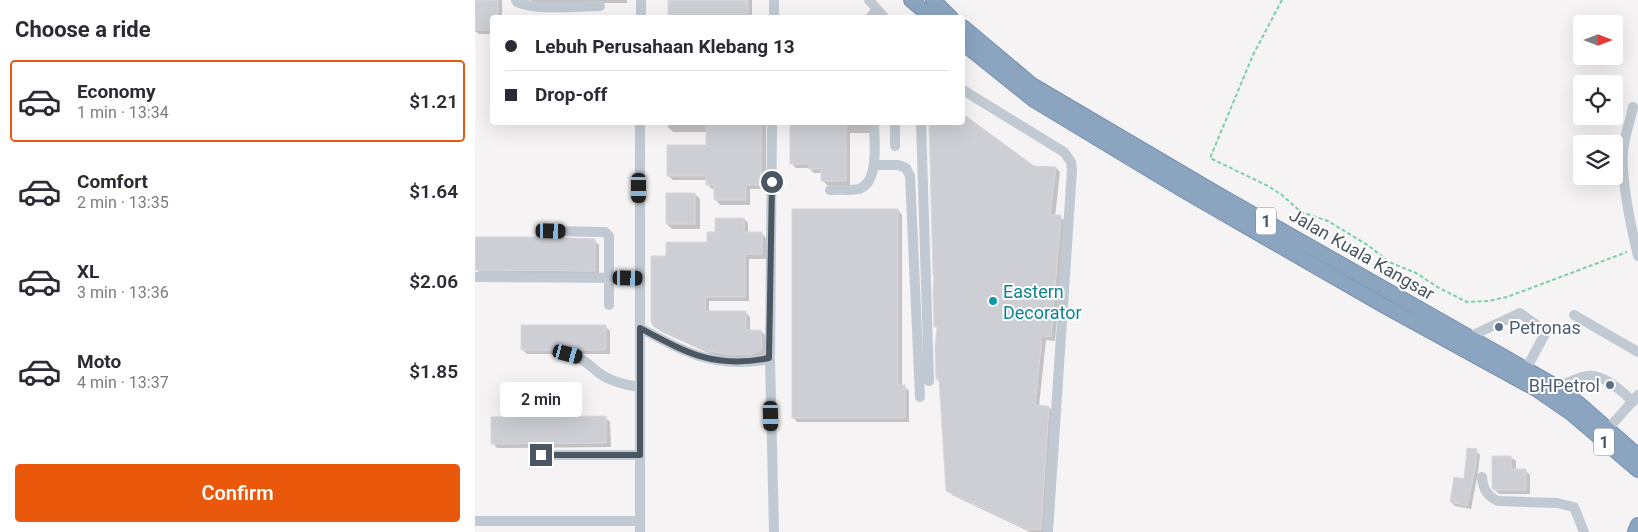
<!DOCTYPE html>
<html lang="en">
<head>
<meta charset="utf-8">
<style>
  :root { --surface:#fff; --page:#f2f2f3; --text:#2b2b33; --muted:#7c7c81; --line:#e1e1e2; --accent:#ea580c }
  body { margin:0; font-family:Roboto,sans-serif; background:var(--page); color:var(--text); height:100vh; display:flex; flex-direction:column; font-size:19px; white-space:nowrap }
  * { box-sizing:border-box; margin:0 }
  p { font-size:16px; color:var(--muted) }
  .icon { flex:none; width:28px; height:28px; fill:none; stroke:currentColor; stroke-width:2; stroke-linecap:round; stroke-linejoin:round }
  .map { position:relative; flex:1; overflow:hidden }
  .details { display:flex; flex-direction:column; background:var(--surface); width:475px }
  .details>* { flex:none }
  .hud { position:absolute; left:15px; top:15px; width:475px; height:110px; border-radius:5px; box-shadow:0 5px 20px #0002; display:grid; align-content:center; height:110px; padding:0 15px; background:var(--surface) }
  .needle { width:32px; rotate:90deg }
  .tools { position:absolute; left:1098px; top:15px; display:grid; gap:10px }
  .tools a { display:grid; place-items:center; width:50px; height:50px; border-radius:5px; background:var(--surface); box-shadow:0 5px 20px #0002; font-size:25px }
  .end { position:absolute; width:22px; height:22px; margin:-11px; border:6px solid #4a5661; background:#fff; box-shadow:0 0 0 2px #fff }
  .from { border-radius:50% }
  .bubble { position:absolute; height:35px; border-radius:5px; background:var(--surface); box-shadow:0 5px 20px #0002; font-size:16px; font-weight:600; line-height:35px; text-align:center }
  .car { position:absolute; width:15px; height:30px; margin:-15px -8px; border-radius:6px; box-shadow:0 0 4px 1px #0007; background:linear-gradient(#222 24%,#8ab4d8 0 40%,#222 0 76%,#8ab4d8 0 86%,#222 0) }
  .hud b { display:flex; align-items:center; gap:18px; height:48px; font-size:19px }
  .hud b+b { border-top:1px solid var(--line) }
  .hud i { width:12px; height:12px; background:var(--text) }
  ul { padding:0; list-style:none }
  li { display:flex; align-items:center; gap:15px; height:82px; margin:0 10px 8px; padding:0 5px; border:2px solid transparent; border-radius:5px }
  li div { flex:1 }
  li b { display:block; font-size:19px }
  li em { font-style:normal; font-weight:600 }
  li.active { border-color:var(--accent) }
  li>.icon { width:45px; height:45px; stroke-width:1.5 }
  h2 { padding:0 15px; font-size:22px; line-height:60px }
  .cta { display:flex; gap:10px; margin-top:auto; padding:10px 15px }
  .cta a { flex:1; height:58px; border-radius:5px; background:var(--accent); color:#fff; font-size:20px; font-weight:600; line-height:58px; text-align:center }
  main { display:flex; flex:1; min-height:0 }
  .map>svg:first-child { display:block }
  .shadow { fill:#0003 }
  .building { fill:#cdcfd5; stroke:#d7d9de }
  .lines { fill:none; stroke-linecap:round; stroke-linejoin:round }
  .highway-casing { stroke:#7690ad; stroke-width:16 }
  .path { stroke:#7ad0a6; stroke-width:2; stroke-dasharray:4 2.5; stroke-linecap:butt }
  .minor { stroke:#c1cad2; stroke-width:10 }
  .highway { stroke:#8ba5c1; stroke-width:14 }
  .route { stroke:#4a5661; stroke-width:6 }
  .culture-dot { fill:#0f9aa8; stroke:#fff; stroke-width:2 }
  .service-dot { fill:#5c6f8a; stroke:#fff; stroke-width:2 }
  .labels { text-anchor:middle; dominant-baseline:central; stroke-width:4; stroke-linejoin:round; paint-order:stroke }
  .shield { fill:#fff; stroke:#808990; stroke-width:1 }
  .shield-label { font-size:16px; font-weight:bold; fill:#4a5661 }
  .street-label { font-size:18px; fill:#4a5661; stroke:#fff }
  .culture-label { font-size:18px; fill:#0d838f; stroke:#fff; text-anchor:start }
  .service-label { font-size:18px; fill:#4e5e75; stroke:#fff; text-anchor:start }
</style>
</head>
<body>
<main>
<section class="details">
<h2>Choose a ride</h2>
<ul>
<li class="active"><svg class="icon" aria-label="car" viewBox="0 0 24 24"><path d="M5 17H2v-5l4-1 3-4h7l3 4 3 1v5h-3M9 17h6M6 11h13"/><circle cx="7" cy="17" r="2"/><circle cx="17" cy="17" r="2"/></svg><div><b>Economy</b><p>1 min · 13:34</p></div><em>$1.21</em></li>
<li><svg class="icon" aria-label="car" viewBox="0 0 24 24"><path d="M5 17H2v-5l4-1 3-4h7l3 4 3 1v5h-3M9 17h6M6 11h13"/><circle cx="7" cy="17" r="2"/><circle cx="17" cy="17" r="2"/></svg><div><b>Comfort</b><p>2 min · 13:35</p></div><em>$1.64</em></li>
<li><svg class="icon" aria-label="car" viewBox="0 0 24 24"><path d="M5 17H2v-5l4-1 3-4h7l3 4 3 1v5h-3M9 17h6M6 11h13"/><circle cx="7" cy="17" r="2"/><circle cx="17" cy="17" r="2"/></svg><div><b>XL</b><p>3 min · 13:36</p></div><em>$2.06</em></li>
<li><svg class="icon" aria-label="car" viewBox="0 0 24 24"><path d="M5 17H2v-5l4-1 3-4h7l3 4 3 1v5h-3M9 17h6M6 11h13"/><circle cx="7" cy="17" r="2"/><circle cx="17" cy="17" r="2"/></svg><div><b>Moto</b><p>4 min · 13:37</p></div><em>$1.85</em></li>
</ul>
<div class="cta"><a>Confirm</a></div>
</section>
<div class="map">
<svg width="1163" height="532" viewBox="0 0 1163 532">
  <rect width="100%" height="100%" fill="#f5f3f3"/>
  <path class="shadow" d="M0,0H27V18H18V34H4L0,31Z
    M55,0H152V3H64Z
    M194,0H277V18H194Z
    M488,116L559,168H581L585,172L580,217H585L590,221L580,341L571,340L564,406L574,407L579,412L571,532H555L477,495L473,490L465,382L462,379L463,328L460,326Z
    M193,122H291V189H275V205H245L241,200V189H237L232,184V180H198L193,176L232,146V132H198L193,127Z
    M316,122H395V133H375V185H352L347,180V173H339L334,168H321L316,163Z
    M220,194L225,199V229H197L192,224Z
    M423,210L427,215V387H430L434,391V422H322L318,417Z
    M269,219L273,223V234H287L291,238V259H274V301H234V312H270L275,317V331H286L291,336V354L284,358L263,359L238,355L185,331L180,326L192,257L234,243L241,234Z
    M119,240L124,245V275L6,274L2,270Z
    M130,326L135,331V354H107L97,351L93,354H52L47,349Z
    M131,418L135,422L136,447L22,448L18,443Z
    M1001,451L1005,455L1003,473L996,509L980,506L976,502L990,480Z
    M1036,457L1041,461V470H1050L1055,475V494H1024L1018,488Z"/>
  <path class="building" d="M0,0H23V18H18V30H0Z
    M193,0H273V18H193Z
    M488,114L559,166L581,167L575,215H586L576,337L567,336L560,405L574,406L566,529L554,530L471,491L464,379H461L460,347L462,327H459L458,292L459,275H458L454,122H488Z
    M231,122H286V185H271V200H239V185H231V176H192V145H231Z
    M315,122H371V181H346V169H334V164H315Z
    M191,193H220V224H191Z
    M317,209H423V385H430V418H317Z
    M240,218H269V232H287V254H270V297H230V311H271V330H286L287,349L279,354L258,355L233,351L179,327L176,322V256H191V242H232V232H240Z
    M0,237H72L120,239V271L0,270Z
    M46,325H131V350H101L92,347L88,350H46Z
    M131,416V443L16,444V417Z
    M992,448L1002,449L1000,469L992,506L975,502L979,477L989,479Z
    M1017,456H1036V469H1051V490H1018L1017,488Z"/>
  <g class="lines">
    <g class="highway-casing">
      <path id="highway" d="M436,0L457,18
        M458,0L476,18
        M488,27L557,85L737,191L1082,387L1103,403L1163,456
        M488,43L559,100L708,190L908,305L1061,389L1096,413L1163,470
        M1160,532L1163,525"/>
    </g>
    <path class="path" d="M807,0L778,55L735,158L793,186L807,195L826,212L853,221L894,246L914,262L941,273L964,288L992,302L1013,301L1032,297L1152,252"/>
    <path class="minor" d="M41,0L42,2C64,11 100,6 125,6
      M394,0L410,18
      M166,18V0
      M299,18V0
      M395,18L402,9
      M488,90L589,152L596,162L597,170L573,532
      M1158,107C1155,122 1149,137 1148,152C1146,182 1156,227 1163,256
      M165,122V532
      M297,122L295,359L299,532
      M420,122V146
      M446,122L454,381
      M399,165H423L431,168L435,176L445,397
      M355,190C364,189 376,191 384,189C405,182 399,140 399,122
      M75,231L130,232L134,236V305
      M0,277L164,278
      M1099,315L1163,352
      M165,328C212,353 239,369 295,359
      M994,337L1045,313L1071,332L1051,369
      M93,354C110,359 111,363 124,373C136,382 150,385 165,387
      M1082,387C1091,384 1105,376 1113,376C1129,374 1148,392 1158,402
      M1133,429L1163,395
      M66,455H165
      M1007,477C1008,489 1012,496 1023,501L1082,503L1099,507L1109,532
      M0,521H165"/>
    <use href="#highway" class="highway"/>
  </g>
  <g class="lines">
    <path class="route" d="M66,455H165V328C212,353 239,369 294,358L297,182"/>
  </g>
  <circle class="culture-dot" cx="518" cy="301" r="5"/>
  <g class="service-dot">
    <circle cx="1024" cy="327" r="5"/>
    <circle cx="1135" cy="385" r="5"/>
  </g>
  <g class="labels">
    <g class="shield">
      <rect x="781" y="207.5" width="20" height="27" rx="4"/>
      <rect x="1119" y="428.5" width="20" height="27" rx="4"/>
    </g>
    <g class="shield-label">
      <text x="791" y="221">1</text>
      <text x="1129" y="442">1</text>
    </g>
    <g class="street-label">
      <text transform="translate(887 254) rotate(30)">Jalan Kuala Kangsar</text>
    </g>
    <g class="culture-label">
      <text x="528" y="291">Eastern<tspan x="528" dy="21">Decorator</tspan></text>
    </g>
    <g class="service-label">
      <text x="1034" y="327">Petronas</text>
      <text x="1125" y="385" text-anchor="end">BHPetrol</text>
    </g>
  </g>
</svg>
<div class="tools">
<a><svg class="needle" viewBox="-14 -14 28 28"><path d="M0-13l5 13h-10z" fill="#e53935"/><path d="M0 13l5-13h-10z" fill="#7c7c81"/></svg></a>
<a><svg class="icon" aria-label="locate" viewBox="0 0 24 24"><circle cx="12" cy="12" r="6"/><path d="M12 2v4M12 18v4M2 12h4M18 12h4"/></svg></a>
<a><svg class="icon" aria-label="layers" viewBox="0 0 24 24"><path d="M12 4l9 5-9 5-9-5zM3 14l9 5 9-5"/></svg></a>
</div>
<i class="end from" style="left:297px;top:182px"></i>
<i class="end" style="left:66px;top:455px"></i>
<div class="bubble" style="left:25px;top:382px;width:82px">2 min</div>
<i class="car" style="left:164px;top:188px;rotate:180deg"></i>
<i class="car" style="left:76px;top:231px;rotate:91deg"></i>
<i class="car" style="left:153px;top:278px;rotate:91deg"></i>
<i class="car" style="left:93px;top:354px;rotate:105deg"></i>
<i class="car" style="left:296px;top:416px;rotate:179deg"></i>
<div class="hud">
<b><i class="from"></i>Lebuh Perusahaan Klebang 13</b>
<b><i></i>Drop-off</b>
</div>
</div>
</main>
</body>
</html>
